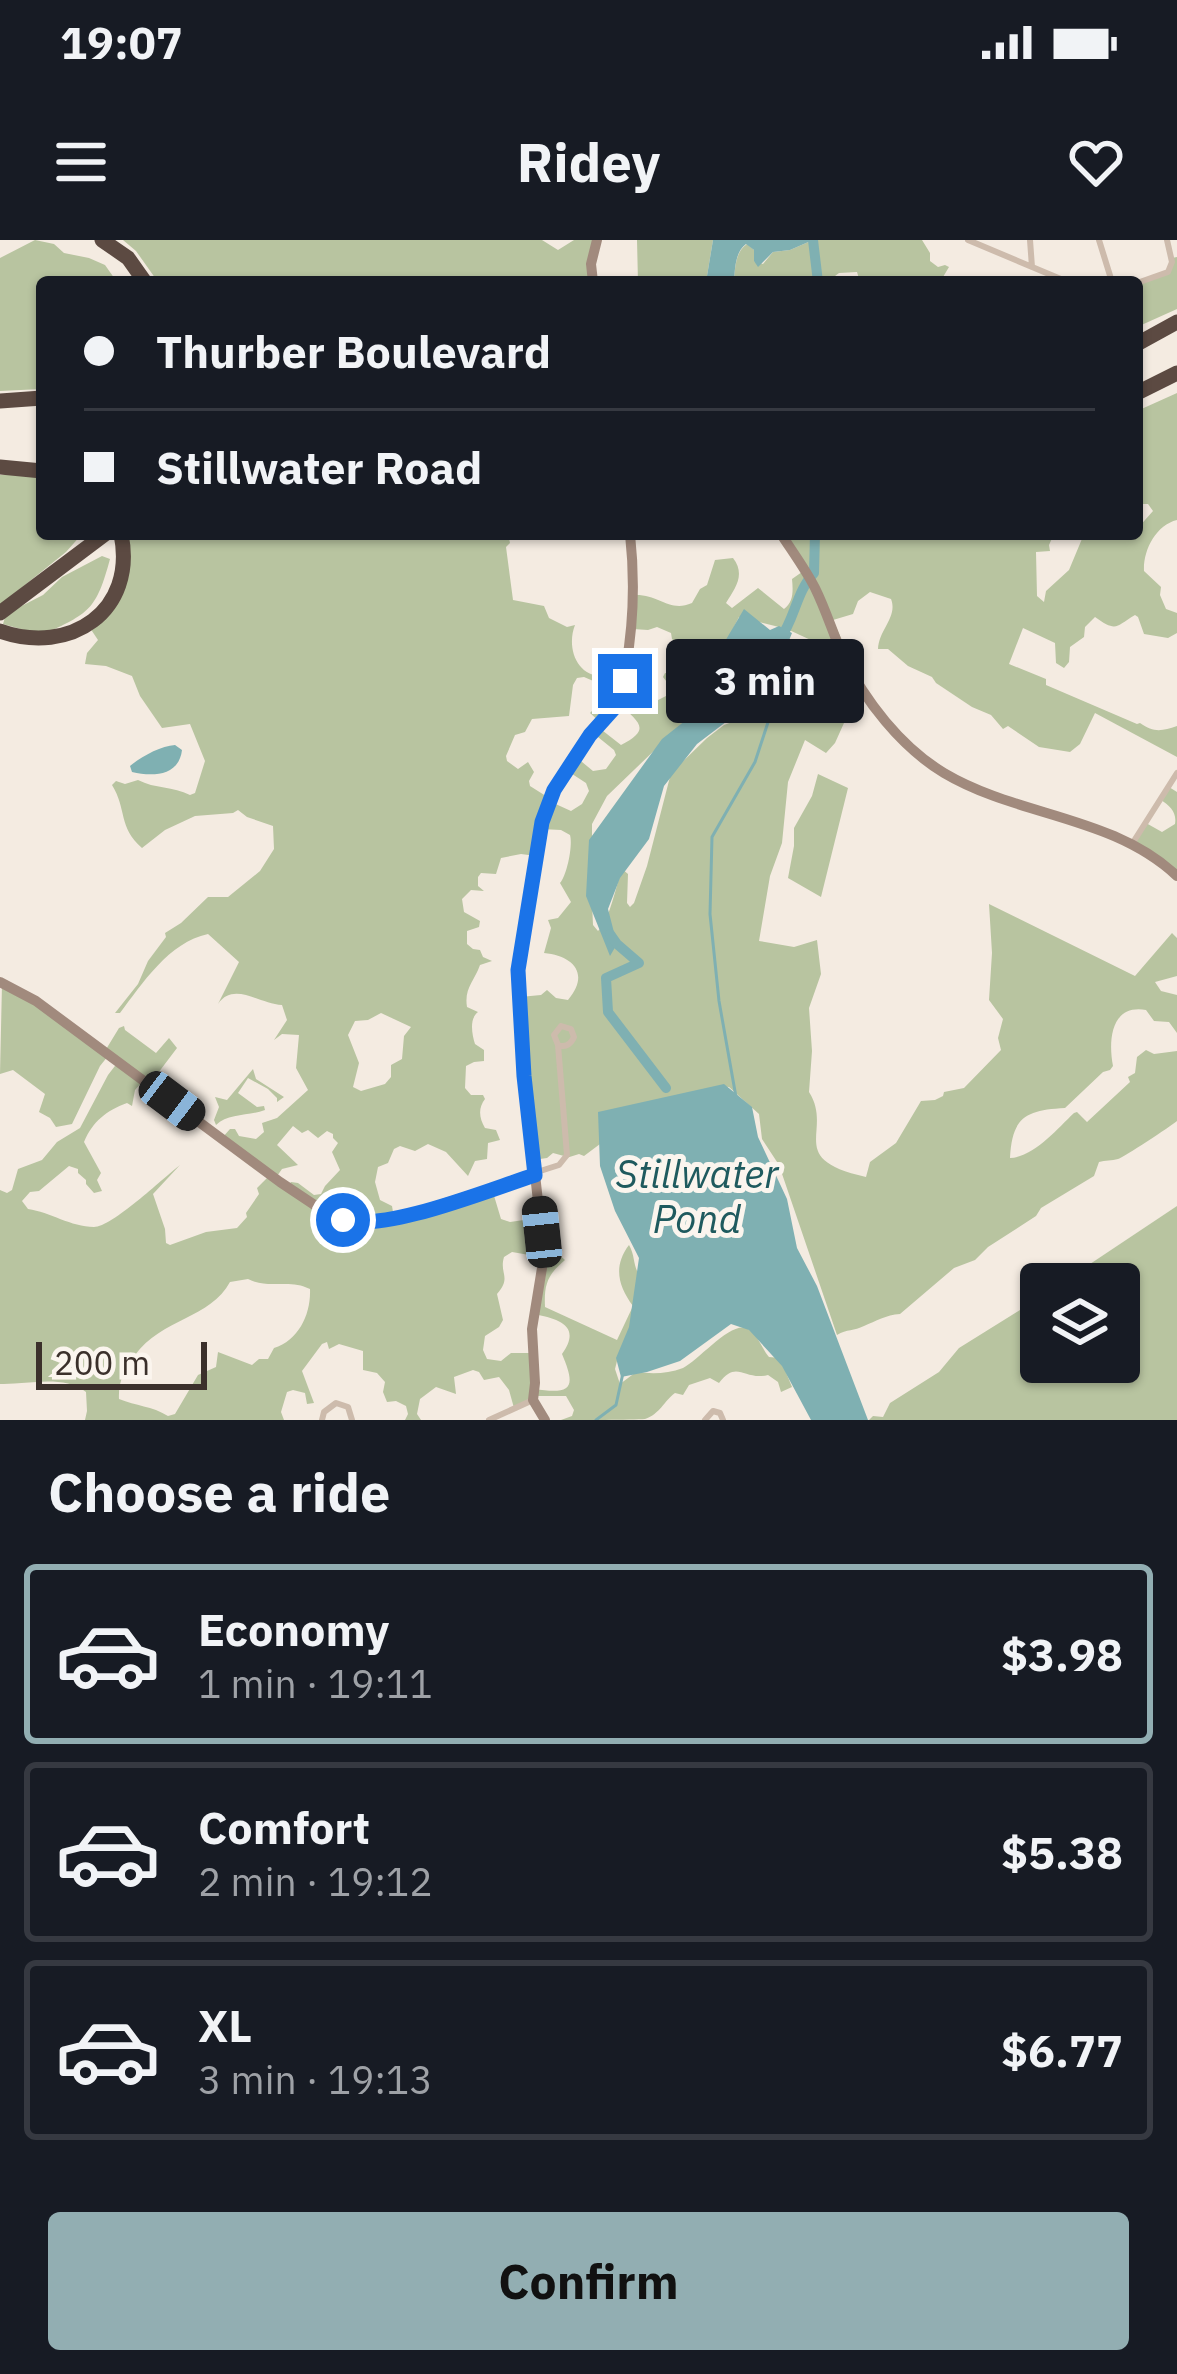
<!DOCTYPE html>
<html lang="en">
<head>
<meta charset="utf-8">
<style>
  :root { --surface:#171b24; --page:#20242c; --text:#f1f3f6; --muted:#9ea1a6; --line:#363941; --accent:#92aeb2 }
  body { margin:0; font-family:"IBM Plex Sans",sans-serif; background:var(--page); color:var(--text); height:100vh; display:flex; flex-direction:column; font-size:45px; white-space:nowrap }
  * { box-sizing:border-box; margin:0 }
  p { font-size:39px; color:var(--muted) }
  .icon { flex:none; width:66px; height:66px; fill:none; stroke:currentColor; stroke-width:2; stroke-linecap:round; stroke-linejoin:round }
  .map { position:relative; height:1180px; overflow:hidden }
  .drawer { display:flex; flex-direction:column; background:var(--surface); flex:1 }
  .drawer>* { flex:none }
  .top-card { position:absolute; left:36px; top:36px; width:1107px; height:264px; border-radius:12px; box-shadow:0 3px 9px #0004; display:grid; align-content:center; height:264px; padding:0 48px; background:var(--surface) }
  .fabs { position:absolute; left:1020px; top:1023px; display:grid; gap:24px }
  .fabs a { display:grid; place-items:center; width:120px; height:120px; border-radius:12px; background:var(--surface); box-shadow:0 3px 9px #0004; font-size:60px }
  .scale { position:absolute; left:36px; bottom:30px; width:171px; box-sizing:border-box; padding-left:12px; border:6px solid #3b302b; border-top:0; font-size:33px; line-height:42px; white-space:nowrap; color:#3b302b; -webkit-text-stroke:9px #fbf5ee; paint-order:stroke }
  .end { position:absolute; width:54px; height:54px; margin:-27px; border:15px solid #1a73e8; background:#fff; box-shadow:0 0 0 6px #fff }
  .from { border-radius:50% }
  .bubble { position:absolute; height:84px; border-radius:12px; background:var(--surface); box-shadow:0 3px 9px #0004; font-size:39px; font-weight:700; line-height:84px; text-align:center }
  .car { position:absolute; width:36px; height:72px; margin:-36px -18px; border-radius:15px; box-shadow:0 0 9px 3px #0007; background:linear-gradient(#222 24%,#8ab4d8 0 40%,#222 0 76%,#8ab4d8 0 86%,#222 0) }
  .top-card b { display:flex; align-items:center; gap:42px; height:114px; font-size:45px }
  .top-card b+b { border-top:3px solid var(--line) }
  .top-card i { width:30px; height:30px; background:var(--text) }
  ul { padding:0; list-style:none }
  li { display:flex; align-items:center; gap:36px; height:180px; margin:0 24px 18px; padding:0 24px; border:6px solid var(--line); border-radius:12px }
  li div { flex:1 }
  li b { display:block; font-size:45px }
  li em { font-style:normal; font-weight:700 }
  li.active { border-color:var(--accent) }
  li>.icon { width:108px; height:108px; stroke-width:1.5 }
  h2 { padding:0 48px; font-size:54px; line-height:144px }
  .button { display:flex; gap:24px; margin-top:auto; padding:24px 48px }
  .button a { flex:1; height:138px; border-radius:12px; background:var(--accent); color:#111; font-size:48px; font-weight:700; line-height:138px; text-align:center }
  .status { display:flex; justify-content:space-between; align-items:center; height:84px; padding:0 60px; background:var(--surface); direction:ltr }
  .status svg { height:33px; fill:currentColor }
  header { display:flex; justify-content:space-between; align-items:center; height:156px; padding:0 48px; background:var(--surface); font-size:54px; font-weight:700 }
  .map>svg:first-child { display:block }
  .green { fill:#b8c4a0; fill-rule:evenodd }
  .water { fill:#7fb0b2 }
  .lines { fill:none; stroke-linecap:round; stroke-linejoin:round }
  .stream { stroke:#7fb0b2; stroke-width:3 }
  .river { stroke:#7fb0b2; stroke-width:10 }
  .street { stroke:#cdbbac; stroke-width:6 }
  .secondary { stroke:#a18a7d; stroke-width:10 }
  .highway { stroke:#5c4a42; stroke-width:15 }
  .route { stroke:#1a73e8; stroke-width:15 }
  .labels { text-anchor:middle; dominant-baseline:central; stroke-width:10; stroke-linejoin:round; paint-order:stroke }
  .water-label { font-size:39px; font-style:italic; fill:#1f5a5e; stroke:#fbf5ee }
</style>
</head>
<body>
<div class="status"><b>19:07</b><svg viewBox="0 0 49 12"><path d="M0 12V9h3v3zM5 12V6h3v6zM10 12V3h3v9zM15 12V0h3v12zM26 1h20v11H26zM47 4h2v5h-2z"/></svg></div>
<header><svg class="icon" aria-label="menu" viewBox="0 0 24 24"><path d="M4 6h16M4 12h16M4 18h16"/></svg>Ridey<svg class="icon" aria-label="heart" viewBox="0 0 24 24"><path d="M12 20l-8-8c-3-5 5-10 8-4 3-6 11-1 8 4z"/></svg></header>
<div class="map">
<svg width="1177" height="1180" viewBox="0 0 1177 1180">
  <rect width="100%" height="100%" fill="#f4ebe1"/>
  <path class="green" d="M35,0L54,4L64,13L89,18L105,25L117,42H42V149L0,151V18Z
    M123,0H542L558,10L574,0H598L591,39L575,42H158L136,11Z
    M637,0H713L706,42H638Z
    M813,0H922L930,13V21L938,27L945,25L949,27L940,42H860L857,32L839,33L835,36V42H734C735,29 735,12 747,4L754,10V21L763,24L773,12L790,10Z
    M1177,17V69L1137,87V44L1166,33L1172,18Z
    M1177,153V280C1156,285 1143,310 1144,331L1161,347L1160,355L1166,369L1177,373V393L1168,398L1144,394L1138,377L1135,375C1116,386 1117,393 1095,377L1085,387L1084,397L1070,407L1069,422L1064,428L1056,423L1055,403L1023,388L1009,424L1046,439V445L1137,484L1140,483C1154,493 1162,491 1177,486V517L1095,473L1080,504L1070,512L1039,507L1008,486L1003,489L991,475L972,467L936,443L932,437L908,426L888,409H878C879,389 898,377 891,359L870,352L858,361L853,374L833,380L860,441L847,449L838,443L831,446L825,453C829,467 840,471 844,483L835,503L826,513L805,500L788,542L782,603L770,636L759,701L794,707L817,700L821,734L809,768L812,811L809,852C834,891 784,919 866,937L870,922L896,903L921,861L935,860L943,856L944,852L964,848L1001,810L998,798L1003,779L989,760L992,713L989,664L1135,736L1172,693L1177,698V736L1155,742L1161,751L1177,755V793L1169,782L1154,781L1146,770C1111,764 1108,800 1113,826L1110,830L1103,832L1065,868C1026,870 1012,877 1010,918C1034,917 1057,889 1074,873L1077,872L1087,882L1130,842L1128,837L1135,833L1137,817L1146,810L1154,814L1177,811V881C1171,886 1123,918 1118,919C1112,921 1105,920 1099,922L1094,936L1041,968L1036,976L988,1007L975,1020L954,1028L900,1074C886,1075 876,1081 864,1086C854,1091 847,1089 837,1095L779,925L762,899L759,874L729,847L717,846L604,901L584,916L579,914L560,920L564,916L553,913L547,918L533,920L520,757L541,755L547,750L556,758L568,760C590,734 574,716 544,713L551,688L548,680L558,678L571,662L560,643C567,635 573,605 570,595L561,590L541,589L536,616L521,614L501,618L496,634L481,633L478,637V646L484,651L471,650L462,659L464,672L480,681L479,687L467,691V704L473,709L480,710L483,717L492,721L480,725C474,742 464,748 467,767L478,772C469,779 472,794 475,804L484,810V821L474,822L466,826L465,848L471,855H483L485,859C478,868 479,878 485,888L496,890L500,900L488,903L487,919L475,921L468,936L446,912L428,904L415,911L400,906L394,909L388,923L378,927L375,942L380,960L392,966L394,978L492,949L501,979L510,982L538,978L542,1012L557,1013L565,1020C547,1035 544,1045 545,1067L617,1100L633,1066C618,1046 613,1026 629,1005C636,1017 632,1027 642,1039L641,1073L617,1121L615,1129L620,1144L636,1132C652,1134 667,1134 683,1128C699,1120 729,1083 746,1088C757,1092 762,1109 769,1117L780,1118L792,1147L781,1152L778,1142L768,1135C744,1141 737,1119 719,1143L710,1138L689,1145L683,1155L675,1153C664,1161 660,1174 645,1179C633,1180 578,1180 561,1180L572,1176L574,1170L566,1156H534L514,1168L509,1150L499,1137L484,1140L479,1132L473,1130L454,1137L456,1154L436,1147L420,1159L417,1174L421,1180H405L408,1174L406,1166L396,1161L387,1162L383,1152L385,1142L377,1133L363,1130V1111L339,1104L329,1109L327,1102L322,1104L302,1131L314,1163L307,1164L305,1153L293,1150L287,1152L281,1172L284,1180H85L87,1171L86,1152C62,1134 27,1145 0,1144V950L7,953L12,950L18,929L42,920L57,902L80,888L108,835L118,822L108,816L100,826L72,884L56,887L50,878L39,872L45,854L13,830L0,834L2,744L105,811L119,788L124,786L125,790L156,813L169,798L177,808L149,845L143,841L135,850L132,866L127,863C106,871 93,881 84,902L101,933L97,940L102,951L94,953L86,944V940L78,933V929L69,926L39,951L30,952L22,961L28,969C50,972 71,987 94,987C112,987 162,939 180,925L153,954L165,989L166,1003L170,1005L206,992L237,988L247,977L246,973L259,954L257,948L270,935L222,898L230,889H235L239,896L256,899L264,892L262,883L277,878L308,850L296,828L299,795L282,794L274,800L287,780L282,765C259,764 234,741 218,764L239,722L208,694C169,702 142,744 120,773H115L138,744L148,721L166,697L165,693L181,683L208,657H228L260,631L274,609L273,586L247,577L238,570L233,573L195,576L165,590L142,608C118,587 127,569 112,545L116,541L125,544L138,540C155,549 173,546 190,555L195,553L205,521L190,484L162,488L140,456L132,436L106,426L85,424L87,413L98,400L88,385L113,360L123,294H508L510,303L506,307L513,360L544,366L549,378L567,387L575,385C566,408 577,438 605,436L610,417L624,410L623,450L654,462L666,456L670,446L663,437L665,433L670,434L676,430L683,408L672,399L671,393L657,387L648,390L633,389L634,355C660,354 669,373 692,363L700,349L707,345L715,320L733,318C746,335 735,348 726,363L732,368L758,348L784,369C794,362 793,350 792,339L802,332L779,294H1054L1049,305L1050,311L1036,312L1037,356L1044,362L1046,351L1069,330L1084,294H1137V289L1153,271L1148,264H1137V171ZM739,377L787,389L815,402V411L810,416C806,436 799,473 776,477C766,479 755,471 746,469L740,479L724,485L707,498L671,533L647,626L634,663L630,667L627,663L628,634L622,629C616,646 609,682 598,691L593,685L592,663V584L607,556L689,477L718,461L720,415ZM584,437L598,443C601,455 599,465 590,473L601,483L619,463C639,483 652,489 621,505L598,487L593,493L614,510L616,515L606,529L593,531L576,517L566,530L586,543L589,551L582,564L571,571L549,561V558L530,546L529,541L534,532L528,522L518,529L507,521L506,516L515,495L525,492L532,479L569,476L573,445L577,438ZM381,773L411,787L404,796L402,819L391,825V837L385,844L361,851L353,847L359,823L348,795L355,781L368,780ZM293,886L302,893L308,890L318,898L327,891L333,894V898L338,903L332,912L340,930L325,946L321,954L314,955L298,943L291,942L287,947L275,939L282,929L298,925L277,905ZM512,1012L541,1017L534,1074C559,1079 582,1086 562,1114C576,1147 573,1155 534,1149L532,1113H511L501,1121L487,1119L483,1110L485,1096L499,1087L503,1080L497,1054C512,1037 499,1034 504,1017ZM248,1039C269,1050 289,1038 310,1049C311,1074 299,1100 274,1108L268,1119H259L252,1125L218,1112L216,1127L198,1135L175,1174L168,1176C152,1166 136,1166 119,1159C118,1141 125,1129 135,1115C161,1079 211,1078 230,1042Z
    M25,234L42,237V294H82L66,312L0,365V235Z
    M102,316L110,319C96,371 89,373 42,395L3,384L6,374L43,355L62,337Z
    M818,534L848,548L821,657L788,638L794,606V588L812,556Z
    M1169,547L1177,552V637L1133,601L1146,583L1162,592L1175,584C1177,572 1170,566 1161,560Z
    M253,829L256,839L284,857L277,862V858L268,849L248,838L238,853L257,867L264,866L265,870C249,876 228,873 216,885L214,880L219,867L215,857L227,860Z
    M1177,966V1180H869L873,1176L883,1177L890,1163L939,1132L959,1108L1041,1057V1122H1119V1044H1060Z"/>
  <path class="water" d="M713,0H813L790,10L773,12L758,27L754,21V10L746,4C735,12 735,29 734,42H706Z
    M744,369L770,390L779,386L792,393L788,403L803,411L794,456L743,469L697,504L664,546L649,599L620,638L608,669L617,704L610,716L586,656L589,600L662,499L700,469L724,403Z
    M175,505L182,510C179,536 153,537 132,532L130,526C142,516 161,506 175,505Z
    M724,844L752,867L758,897L787,959L797,1008L817,1046L868,1180H811L782,1126L749,1090L731,1084L680,1121L647,1132L621,1137L616,1118L629,1087L639,1018L615,971L600,926L598,872Z"/>
  <g class="lines">
    <path class="stream" d="M736,857L719,761L710,674L712,597L755,522L775,461L774,458
      M596,1180L616,1165L623,1133"/>
    <path class="river" d="M813,0L818,42
      M780,399C795,379 796,352 814,333L815,294
      M610,694L617,704L639,723L606,738L608,772L666,848"/>
    <path class="street" d="M968,0L1068,42
      M1030,0L1032,27
      M1099,0L1112,42
      M1137,43L1168,32L1172,22L1167,0
      M1132,604L1177,533
      M534,933L559,925L567,915L558,805L554,795L561,786L571,789L574,797C571,804 565,808 558,805
      M322,1180L324,1172L336,1163L348,1167L352,1180
      M489,1180L533,1160
      M705,1180L713,1171L720,1173L723,1180"/>
    <path class="secondary" d="M593,42L591,24L597,0
      M781,294C792,311 806,330 815,348C826,370 833,394 843,416C865,461 901,507 944,533C1018,577 1112,575 1177,636
      M0,742L36,761L280,942L322,970L343,980L371,983L395,979L535,935
      M545,1180L533,1160L535,1143L532,1089L542,1028V997L524,836L518,730L542,582C551,548 571,519 593,492C601,482 612,474 618,463C624,452 624,439 626,426C634,381 635,340 630,294"/>
    <path class="highway" d="M102,0L128,18L145,42
      M1137,104L1177,82
      M1137,153L1177,133
      M0,161L42,158
      M0,227L42,231
      M0,373L105,294
      M0,391C70,416 137,371 121,294"/>
  </g>
  <g class="lines">
    <path class="route" d="M343,980C386,992 488,950 535,935L524,836L518,730L542,582L554,550L590,495L616,466L625,441"/>
  </g>
  <g class="labels">
    <g class="water-label">
      <text x="697" y="933">Stillwater<tspan x="697" dy="45">Pond</tspan></text>
    </g>
  </g>
</svg>
<div class="fabs">
<a><svg class="icon" aria-label="layers" viewBox="0 0 24 24"><path d="M12 4l9 5-9 5-9-5zM3 14l9 5 9-5"/></svg></a>
</div>
<div class="scale">200 m</div>
<i class="end from" style="left:343px;top:980px"></i>
<i class="end" style="left:625px;top:441px"></i>
<div class="bubble" style="left:666px;top:399px;width:198px">3 min</div>
<i class="car" style="left:172px;top:861px;rotate:127deg"></i>
<i class="car" style="left:542px;top:992px;rotate:354deg"></i>
<div class="top-card">
<b><i class="from"></i>Thurber Boulevard</b>
<b><i></i>Stillwater Road</b>
</div>
</div>
<section class="drawer">
<h2>Choose a ride</h2>
<ul>
<li class="active"><svg class="icon" aria-label="car" viewBox="0 0 24 24"><path d="M5 17H2v-5l4-1 3-4h7l3 4 3 1v5h-3M9 17h6M6 11h13"/><circle cx="7" cy="17" r="2"/><circle cx="17" cy="17" r="2"/></svg><div><b>Economy</b><p>1 min · 19:11</p></div><em>$3.98</em></li>
<li><svg class="icon" aria-label="car" viewBox="0 0 24 24"><path d="M5 17H2v-5l4-1 3-4h7l3 4 3 1v5h-3M9 17h6M6 11h13"/><circle cx="7" cy="17" r="2"/><circle cx="17" cy="17" r="2"/></svg><div><b>Comfort</b><p>2 min · 19:12</p></div><em>$5.38</em></li>
<li><svg class="icon" aria-label="car" viewBox="0 0 24 24"><path d="M5 17H2v-5l4-1 3-4h7l3 4 3 1v5h-3M9 17h6M6 11h13"/><circle cx="7" cy="17" r="2"/><circle cx="17" cy="17" r="2"/></svg><div><b>XL</b><p>3 min · 19:13</p></div><em>$6.77</em></li>
</ul>
<div class="button"><a>Confirm</a></div>
</section>
</body>
</html>
